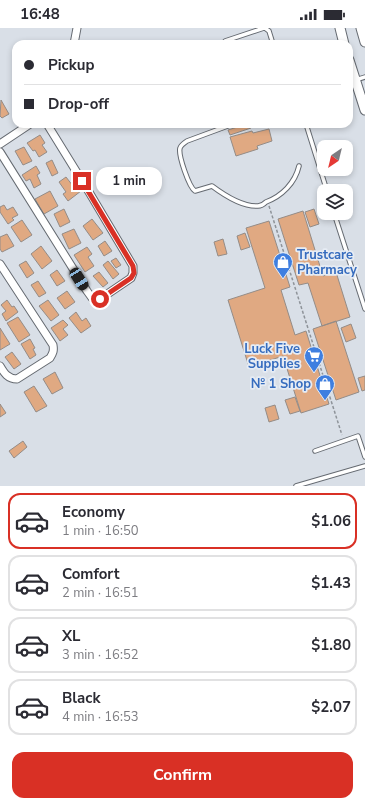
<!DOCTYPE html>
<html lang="en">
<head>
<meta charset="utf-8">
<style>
  :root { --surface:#fff; --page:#f7f7f7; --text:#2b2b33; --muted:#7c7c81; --line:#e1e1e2; --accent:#d93025 }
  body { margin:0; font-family:"Nunito Sans",sans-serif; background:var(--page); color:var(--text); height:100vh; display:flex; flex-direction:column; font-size:15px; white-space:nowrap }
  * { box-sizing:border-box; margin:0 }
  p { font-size:13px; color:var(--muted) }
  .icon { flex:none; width:22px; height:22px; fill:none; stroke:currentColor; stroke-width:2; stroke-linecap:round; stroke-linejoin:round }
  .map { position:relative; height:458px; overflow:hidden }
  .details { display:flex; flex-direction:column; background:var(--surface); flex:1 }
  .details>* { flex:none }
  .hud { position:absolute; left:12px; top:12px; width:341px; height:88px; border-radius:12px; box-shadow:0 2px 6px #0003; display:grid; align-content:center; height:88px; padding:0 12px; background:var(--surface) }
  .needle { width:26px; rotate:215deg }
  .fabs { position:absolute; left:317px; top:112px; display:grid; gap:8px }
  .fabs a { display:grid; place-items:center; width:36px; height:36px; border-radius:8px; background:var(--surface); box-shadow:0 2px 6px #0003; font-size:20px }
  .end { position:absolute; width:18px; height:18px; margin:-9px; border:5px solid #d93025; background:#fff; box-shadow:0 0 0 2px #fff }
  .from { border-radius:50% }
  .bubble { position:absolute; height:28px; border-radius:12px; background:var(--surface); box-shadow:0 2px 6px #0003; font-size:13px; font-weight:700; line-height:28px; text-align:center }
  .car { position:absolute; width:12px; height:24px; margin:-12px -6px; border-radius:5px; box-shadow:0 0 3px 1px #0007; background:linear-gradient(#222 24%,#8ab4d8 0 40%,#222 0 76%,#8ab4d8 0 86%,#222 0) }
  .hud b { display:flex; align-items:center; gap:14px; height:38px; font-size:15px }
  .hud b+b { border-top:1px solid var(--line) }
  .hud i { width:10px; height:10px; background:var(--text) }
  ul { padding:7px 0 0; list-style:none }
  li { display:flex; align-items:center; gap:12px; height:56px; margin:0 8px 6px; padding:0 4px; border:2px solid var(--line); border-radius:12px }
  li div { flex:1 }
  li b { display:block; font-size:15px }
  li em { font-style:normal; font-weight:700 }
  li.on { border-color:var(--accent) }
  li>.icon { width:36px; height:36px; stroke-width:1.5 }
  .button { display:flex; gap:8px; margin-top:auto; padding:8px 12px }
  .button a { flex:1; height:46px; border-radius:12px; background:var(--accent); color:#fff; font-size:16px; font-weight:700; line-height:46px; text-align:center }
  .status { display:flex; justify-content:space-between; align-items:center; height:28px; padding:0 20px; background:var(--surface); direction:ltr }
  .status svg { height:11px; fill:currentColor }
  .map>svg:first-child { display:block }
  .building { fill:#e0a982; stroke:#948c87 }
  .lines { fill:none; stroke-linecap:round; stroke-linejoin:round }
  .service-casing { stroke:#656a71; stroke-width:5.5 }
  .minor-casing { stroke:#656a71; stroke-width:9 }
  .tertiary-casing { stroke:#656a71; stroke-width:11 }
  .path { stroke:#8e9399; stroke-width:1.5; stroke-dasharray:3 2; stroke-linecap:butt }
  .service { stroke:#fff; stroke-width:3.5 }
  .minor { stroke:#fff; stroke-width:7 }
  .tertiary { stroke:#fff; stroke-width:9 }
  .route { stroke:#d93025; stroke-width:5 }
  .labels { text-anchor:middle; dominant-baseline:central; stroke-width:3.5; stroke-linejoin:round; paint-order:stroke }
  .shop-label { font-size:13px; font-weight:bold; fill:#366cbe; stroke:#e6ecf4; text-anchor:end }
</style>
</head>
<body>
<div class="status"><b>16:48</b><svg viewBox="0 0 49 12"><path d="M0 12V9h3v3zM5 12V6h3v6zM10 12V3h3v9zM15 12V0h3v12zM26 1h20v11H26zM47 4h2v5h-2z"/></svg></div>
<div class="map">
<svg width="365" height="458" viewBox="0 0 365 458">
  <rect width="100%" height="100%" fill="#d9dfe7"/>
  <path class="building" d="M1,72L9,86L2,90L0,88Z
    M247,96H250L251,100L230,107L228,102Z
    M269,101L272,113L257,118L258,121L236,128L230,109L252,103L253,105Z
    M40,107L45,115L42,117L47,124L39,129L35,122L33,123L27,115Z
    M24,119L32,133L23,137L15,123Z
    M52,132L58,145L52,148L46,135Z
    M36,138L40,145L37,147L41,156L34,160L30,151L26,153L22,147Z
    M66,149L73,158L76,156L81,163L68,173L63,166L66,164L59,154Z
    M50,163L58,178L44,186L35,171Z
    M4,177L7,182L13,179L18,187L12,190L14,192L8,196L0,184V179Z
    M64,181L70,194L60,199L54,186Z
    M314,181L319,196L310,199L305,184Z
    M303,183L323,248L336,244L350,289L322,298L308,255L299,257L278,191Z
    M92,191L103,205L93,212L83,198Z
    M22,192L32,207L21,214L11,199Z
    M269,193L290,259L281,262L295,307L306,303L329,376L301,385L283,328L249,339L228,272L265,260L246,200Z
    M74,201L81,215L69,221L62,206Z
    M245,205L250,219L241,222L237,208Z
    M7,206L14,218L2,224L0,221V209Z
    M223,211L227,226L218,228L214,214Z
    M105,213L112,223L104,228L98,218Z
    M41,218L52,233L42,241L31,226Z
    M87,219L92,226L88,229L94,238L85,244L74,227Z
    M116,230L121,237L116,240L111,233Z
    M26,233L34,245L27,250L19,237Z
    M108,233L119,246L113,251L103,237Z
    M57,242L65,253L57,258L50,247Z
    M99,244L108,255L103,259L93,248Z
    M38,253L46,265L39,269L31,257Z
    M67,263L75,274L65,281L57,270Z
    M7,272L12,279L14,278L18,284L6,293L2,286L6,283L1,277Z
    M48,272L59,287L51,293L39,278Z
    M76,284L82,293L86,290L91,298L81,305L69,290Z
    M18,289L30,307L19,314L7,295Z
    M63,292L68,297L63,301L68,307L60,313L51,300Z
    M336,293L359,364L336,372L313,301Z
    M351,296L356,310L346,314L341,300Z
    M0,300L10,316L0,322Z
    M30,311L35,320L33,321L36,327L30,331L21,316Z
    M12,324L21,336L14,341L5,329Z
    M55,344L63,360L52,366L43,351Z
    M365,348V362L362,363L358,350Z
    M34,358L47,378L36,384L24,364Z
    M295,369L300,383L290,386L285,372Z
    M0,376L6,385L0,389Z
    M275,377L279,391L269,394L265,380Z
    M23,413L27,419L14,430L9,423Z"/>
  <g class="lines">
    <g class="service-casing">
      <path id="service" d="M265,0L269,3L273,16
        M224,16L225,13L264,0
        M349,54L365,49
        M233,96L187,113C184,115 181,117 180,120C178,127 189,159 195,163L212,158C224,167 242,179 258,178C260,178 264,176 266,174C282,168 295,155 299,138
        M306,96L327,163
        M334,185L365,281
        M315,423L358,408L365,429
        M296,458L365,438"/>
    </g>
    <g class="minor-casing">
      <path id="minor" d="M74,16L77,0
        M0,116L30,96
        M0,124L87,263L92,270L100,271L131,250L133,245V238L89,164L47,96
        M0,236L53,317C54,323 53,325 50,330L17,351C8,351 4,345 0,338"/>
    </g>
    <g class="tertiary-casing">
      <path id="tertiary" d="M340,0L344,16
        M361,0L365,14
        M349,32L365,82"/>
    </g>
    <path class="path" d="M269,178L342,407"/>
    <use href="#service" class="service"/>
    <use href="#minor" class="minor"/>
    <use href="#tertiary" class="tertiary"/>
  </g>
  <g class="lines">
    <path class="route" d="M82,153L133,238L134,245L131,250L100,271"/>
  </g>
  <defs>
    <g id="shop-pin" transform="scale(1)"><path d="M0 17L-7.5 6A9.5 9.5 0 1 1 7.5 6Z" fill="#3f7fe0" stroke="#e6ecf4"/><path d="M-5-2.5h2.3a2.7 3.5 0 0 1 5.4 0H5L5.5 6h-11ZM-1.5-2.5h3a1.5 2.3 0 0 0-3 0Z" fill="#fff"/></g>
    <g id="supermarket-pin" transform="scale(1)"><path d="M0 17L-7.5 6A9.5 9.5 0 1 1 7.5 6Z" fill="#3f7fe0" stroke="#e6ecf4"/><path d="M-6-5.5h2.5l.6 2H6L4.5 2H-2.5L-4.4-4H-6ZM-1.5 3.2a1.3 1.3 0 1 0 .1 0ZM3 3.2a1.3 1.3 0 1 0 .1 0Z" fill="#fff"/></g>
  </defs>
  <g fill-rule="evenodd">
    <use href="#shop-pin" x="283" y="234"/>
    <use href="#supermarket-pin" x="314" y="328"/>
    <use href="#shop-pin" x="325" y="356"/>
  </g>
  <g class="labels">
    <g class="shop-label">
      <text x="297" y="227" text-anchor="start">Trustcare<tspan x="297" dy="15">Pharmacy</tspan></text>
      <text x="300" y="321">Luck Five<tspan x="300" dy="15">Supplies</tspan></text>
      <text x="311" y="356">№ 1 Shop</text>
    </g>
  </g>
</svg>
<div class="fabs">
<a><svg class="needle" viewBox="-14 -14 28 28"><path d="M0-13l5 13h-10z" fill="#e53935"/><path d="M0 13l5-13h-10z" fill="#7c7c81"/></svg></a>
<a><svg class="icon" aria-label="layers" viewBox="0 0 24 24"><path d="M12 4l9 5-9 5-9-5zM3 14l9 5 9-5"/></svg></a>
</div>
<i class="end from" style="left:100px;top:271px"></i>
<i class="end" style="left:82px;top:153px"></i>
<div class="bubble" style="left:96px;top:139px;width:66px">1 min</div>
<i class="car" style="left:79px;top:251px;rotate:148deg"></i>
<div class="hud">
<b><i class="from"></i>Pickup</b>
<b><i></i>Drop-off</b>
</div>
</div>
<section class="details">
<ul>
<li class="on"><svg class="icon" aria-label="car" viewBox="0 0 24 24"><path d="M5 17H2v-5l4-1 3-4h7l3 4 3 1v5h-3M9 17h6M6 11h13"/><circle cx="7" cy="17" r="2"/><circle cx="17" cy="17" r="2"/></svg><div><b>Economy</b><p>1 min · 16:50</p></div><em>$1.06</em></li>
<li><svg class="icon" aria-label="car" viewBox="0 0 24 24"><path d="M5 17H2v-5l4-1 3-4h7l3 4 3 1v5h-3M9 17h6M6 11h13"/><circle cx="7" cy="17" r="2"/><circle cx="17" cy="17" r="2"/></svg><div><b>Comfort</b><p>2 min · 16:51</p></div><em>$1.43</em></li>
<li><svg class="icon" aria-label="car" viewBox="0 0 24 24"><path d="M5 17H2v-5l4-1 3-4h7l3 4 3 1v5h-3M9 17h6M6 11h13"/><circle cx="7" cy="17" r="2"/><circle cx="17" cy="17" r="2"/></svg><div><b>XL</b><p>3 min · 16:52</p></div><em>$1.80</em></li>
<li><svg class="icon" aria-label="car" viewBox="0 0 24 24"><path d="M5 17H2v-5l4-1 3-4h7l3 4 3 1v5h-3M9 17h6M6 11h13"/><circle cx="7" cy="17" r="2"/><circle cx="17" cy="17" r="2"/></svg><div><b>Black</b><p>4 min · 16:53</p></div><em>$2.07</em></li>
</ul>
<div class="button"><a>Confirm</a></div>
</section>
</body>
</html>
